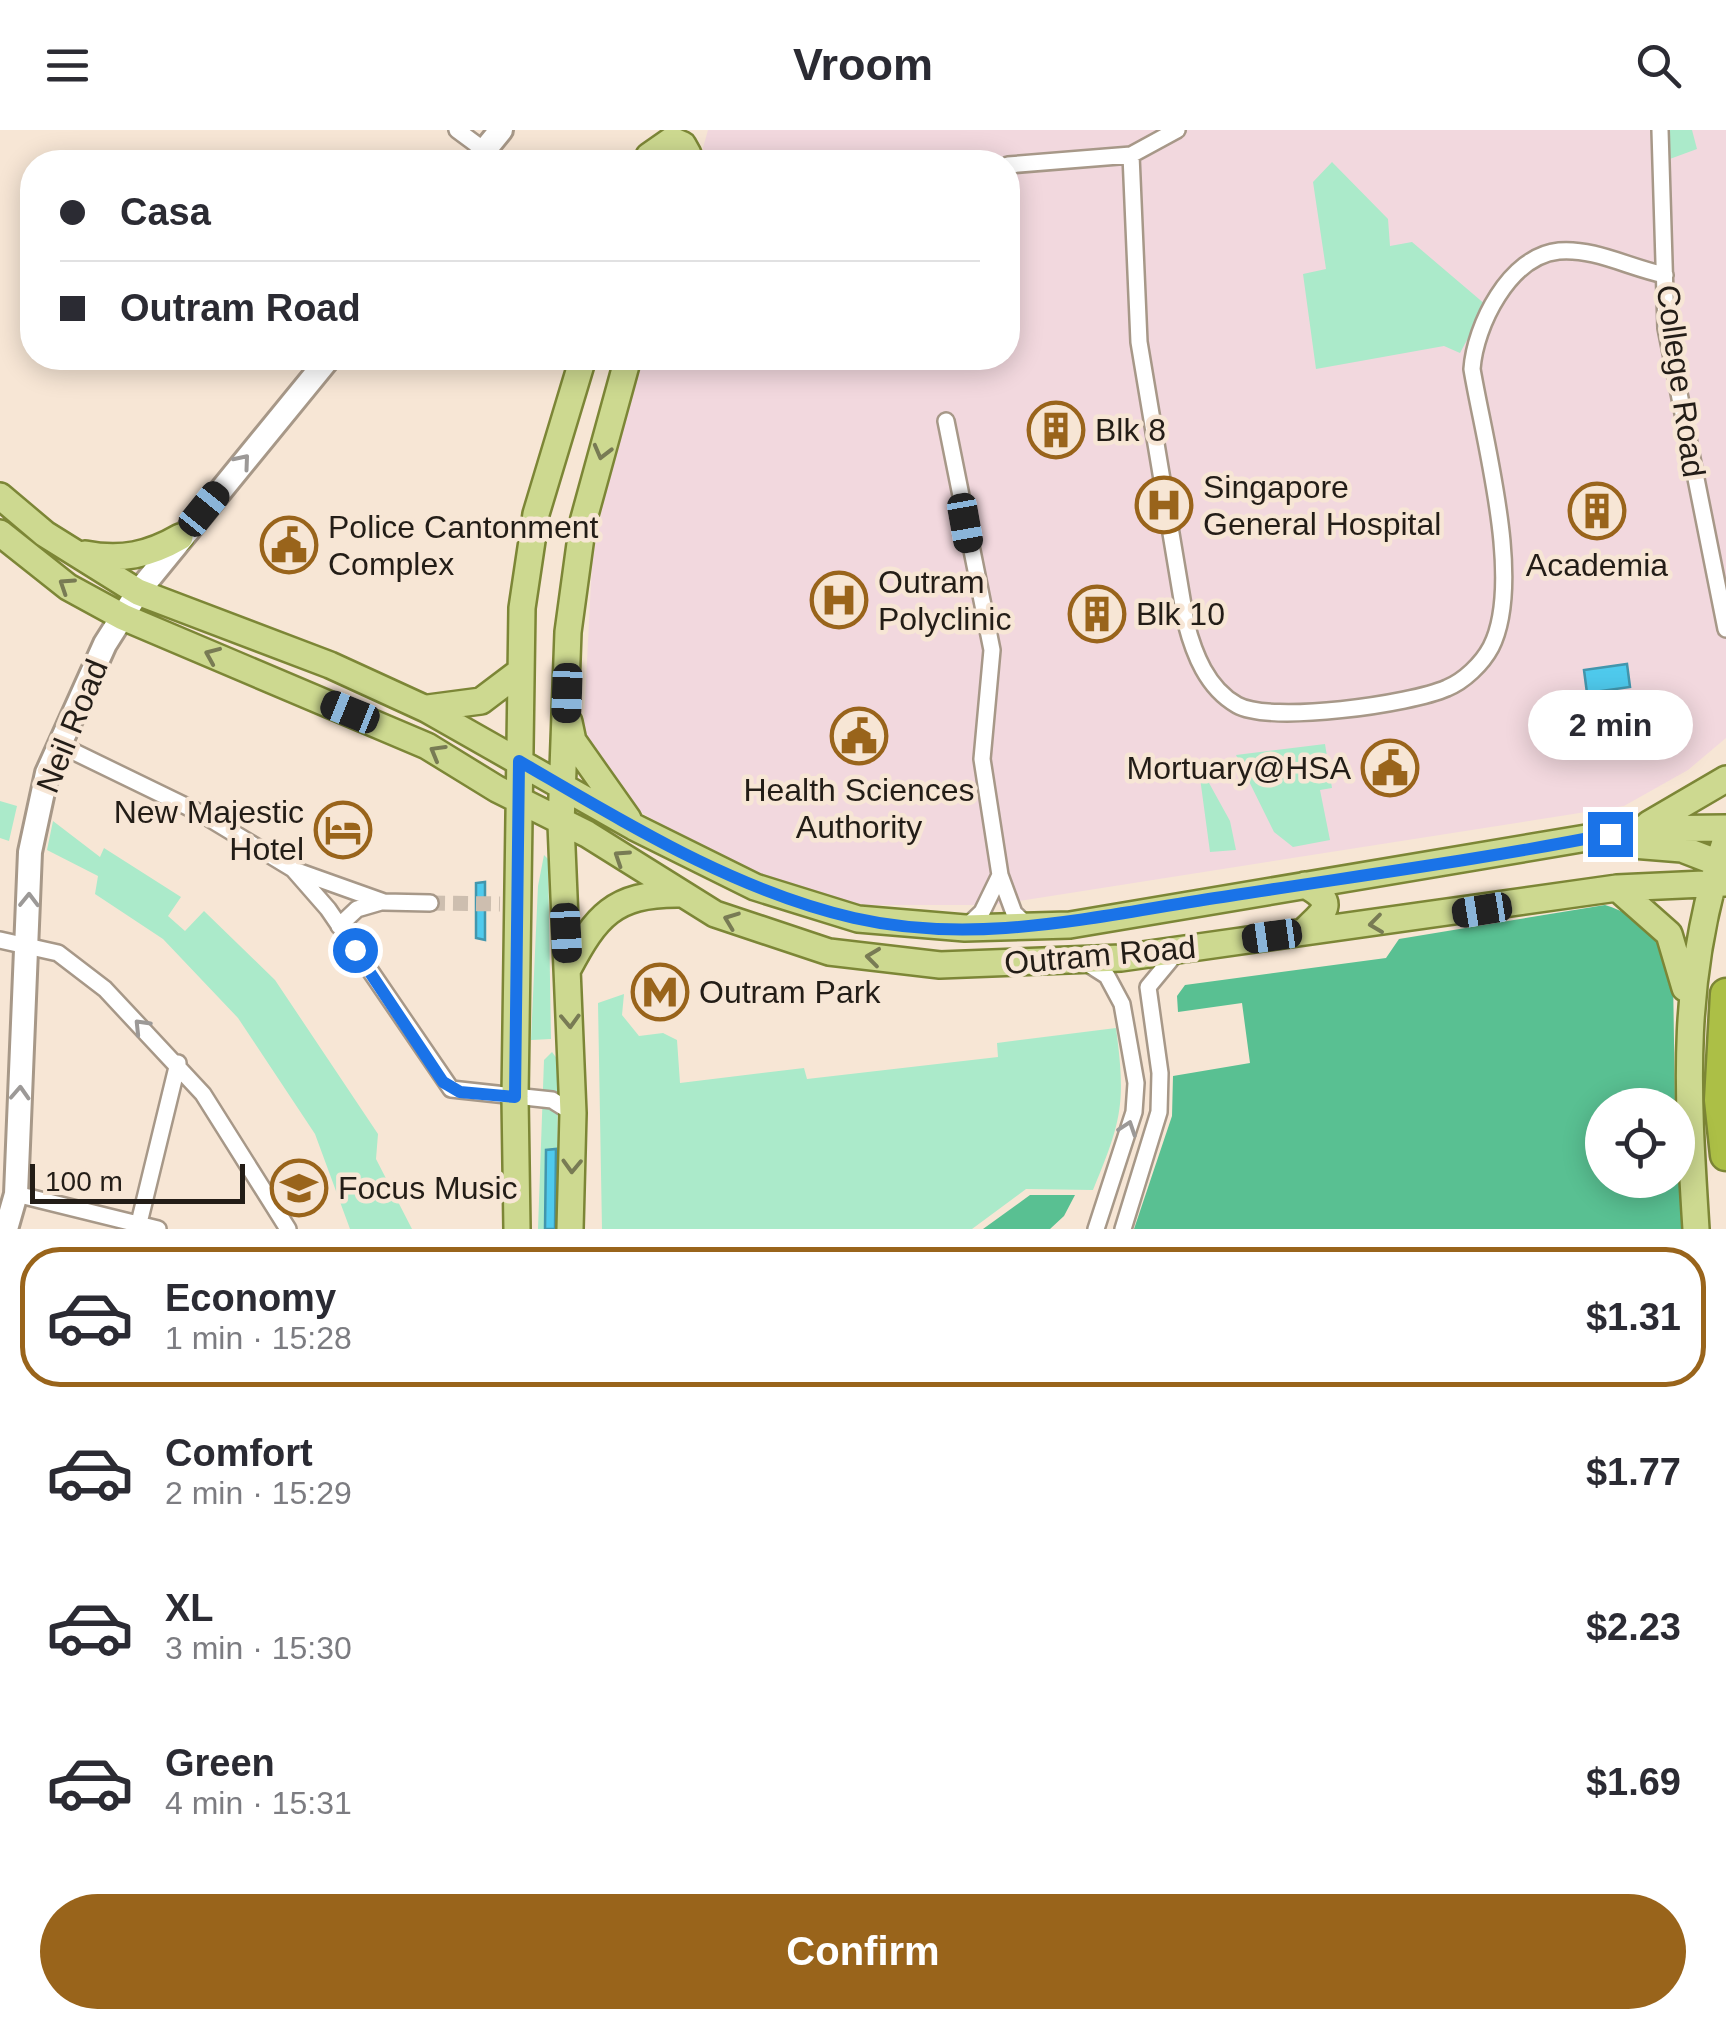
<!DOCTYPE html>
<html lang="en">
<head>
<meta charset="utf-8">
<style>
  :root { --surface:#fff; --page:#f2f2f3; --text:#2b2b33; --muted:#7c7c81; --line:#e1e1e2; --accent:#99641b }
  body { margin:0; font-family:Helvetica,sans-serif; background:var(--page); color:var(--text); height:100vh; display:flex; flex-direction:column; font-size:38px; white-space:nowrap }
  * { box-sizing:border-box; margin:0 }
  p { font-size:32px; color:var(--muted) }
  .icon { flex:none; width:55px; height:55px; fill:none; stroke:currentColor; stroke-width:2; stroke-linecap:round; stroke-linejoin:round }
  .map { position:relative; height:1099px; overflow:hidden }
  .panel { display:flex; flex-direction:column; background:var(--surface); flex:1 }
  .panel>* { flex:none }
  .guide { position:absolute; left:20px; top:20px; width:1000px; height:220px; border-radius:40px; box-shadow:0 5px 25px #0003; display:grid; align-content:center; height:220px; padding:0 40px; background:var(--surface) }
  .fabs { position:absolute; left:1585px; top:958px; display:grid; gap:20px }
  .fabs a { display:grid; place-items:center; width:110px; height:110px; border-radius:50%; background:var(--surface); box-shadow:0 5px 25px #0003; font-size:50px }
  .scale { position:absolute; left:30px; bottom:25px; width:215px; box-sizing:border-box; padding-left:10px; border:5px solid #231d17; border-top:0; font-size:28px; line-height:35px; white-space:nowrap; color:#231d17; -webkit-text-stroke:8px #f7e6d5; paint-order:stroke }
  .end { position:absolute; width:45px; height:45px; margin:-22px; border:12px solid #1a73e8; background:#fff; box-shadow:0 0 0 5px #fff }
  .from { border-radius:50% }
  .bubble { position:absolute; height:70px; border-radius:35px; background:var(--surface); box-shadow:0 5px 25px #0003; font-size:32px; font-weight:700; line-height:70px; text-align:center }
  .car { position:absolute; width:30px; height:60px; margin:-30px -15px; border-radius:12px; box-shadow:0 0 8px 2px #0007; background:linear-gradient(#222 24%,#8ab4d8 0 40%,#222 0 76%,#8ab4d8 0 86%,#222 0) }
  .guide b { display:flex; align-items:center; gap:35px; height:95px; font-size:38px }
  .guide b+b { border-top:2px solid var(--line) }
  .guide i { width:25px; height:25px; background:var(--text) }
  ul { padding:18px 0 0; list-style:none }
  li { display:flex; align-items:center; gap:30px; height:140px; margin:0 20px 15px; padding:0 20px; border:5px solid transparent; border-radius:40px }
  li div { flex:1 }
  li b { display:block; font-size:38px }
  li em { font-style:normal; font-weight:700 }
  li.current { border-color:var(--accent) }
  li>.icon { width:90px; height:90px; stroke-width:1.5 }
  .action { display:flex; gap:20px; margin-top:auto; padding:20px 40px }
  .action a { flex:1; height:115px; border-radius:60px; background:var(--accent); color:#fff; font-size:40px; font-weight:700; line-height:115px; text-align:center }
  header { display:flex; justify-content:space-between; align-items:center; height:130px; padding:0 40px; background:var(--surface); font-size:45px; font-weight:700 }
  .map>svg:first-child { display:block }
  .medical { fill:#f2d8de }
  .green { fill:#abeaca }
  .forest { fill:#59c092 }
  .water { fill:#4fcaed; stroke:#4296ad; stroke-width:2.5 }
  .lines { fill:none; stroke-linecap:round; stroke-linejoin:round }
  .minor-tunnel { stroke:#cdbeaf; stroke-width:15; stroke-dasharray:15 8; stroke-linecap:butt }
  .minor-casing { stroke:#a79888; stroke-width:20 }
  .secondary-casing { stroke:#a79888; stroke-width:28 }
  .primary-casing { stroke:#7c8636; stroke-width:30 }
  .motorway-casing { stroke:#7c8636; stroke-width:35 }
  .minor { stroke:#fff; stroke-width:15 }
  .secondary { stroke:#fff; stroke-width:22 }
  .primary { stroke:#cdd990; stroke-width:25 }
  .motorway { stroke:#acbf46; stroke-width:30 }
  .oneway { stroke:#787b54 }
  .oneway2 { stroke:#9c9997 }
  .route { stroke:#1a73e8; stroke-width:12 }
  .labels { text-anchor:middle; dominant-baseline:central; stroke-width:9; stroke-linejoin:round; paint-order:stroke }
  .street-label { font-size:32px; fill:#231d17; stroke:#f7e6d5 }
  .poi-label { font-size:32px; fill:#231d17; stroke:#f7e6d5; text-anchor:start }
</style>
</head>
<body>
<header><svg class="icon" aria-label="menu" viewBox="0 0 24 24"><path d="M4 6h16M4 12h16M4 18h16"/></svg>Vroom<svg class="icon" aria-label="search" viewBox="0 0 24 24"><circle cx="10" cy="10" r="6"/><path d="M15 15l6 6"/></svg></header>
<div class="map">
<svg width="1726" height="1099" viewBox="0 0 1726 1099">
  <rect width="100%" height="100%" fill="#f7e6d5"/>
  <path class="medical" d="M708,0H1726V608L1688,640L1624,676L993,775H863L758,748L581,649L592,433L613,317L640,228H1008V32H699Z"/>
  <path class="green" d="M1665,0H1692L1697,19L1667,30Z
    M1332,32L1388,89L1390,116L1412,112L1486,175L1460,223L1444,216L1316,239L1303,144L1326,139L1313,52Z
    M1325,614L1332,658L1320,660L1330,710L1293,717L1274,702L1236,625Z
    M1198,633L1230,691L1236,720L1210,722Z
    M0,671L17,676L9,711L0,708Z
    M53,691L100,727L104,718L181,767L168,786L185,801L204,781L275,850L378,1004L376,1029L412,1099H350L315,1004L238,888L163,809L95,764L98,746L47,720Z
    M544,725L548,729L551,909L531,910L538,756Z
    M624,864L622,885L639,906L663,903L677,910L680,953L804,938L807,949L998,927L997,913L1116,898C1126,973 1122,990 1093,1060L1026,1059L972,1099H602L598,873Z
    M552,922L558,930L557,1099H538L544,930Z"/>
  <path class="forest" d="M1605,775C1643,787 1661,808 1673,847L1675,975H1602V1050H1678V1000L1690,1009L1696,1099H1134L1172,986L1173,946L1250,933L1242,873L1178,882L1177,866L1185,855L1386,828L1399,809Z
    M1030,1065H1075L1064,1086L1050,1099H983Z"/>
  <path class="water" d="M1627,534L1630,557L1587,563L1584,540Z
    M485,752V810L476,808V753Z
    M556,1019L555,1099H545L546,1020Z"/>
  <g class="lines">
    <path class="minor-tunnel" d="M430,773L500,774"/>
    <g class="minor-casing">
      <path id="minor" d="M457,0L484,20
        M1660,0L1666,198L1726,499
        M1131,25L1139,212L1186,493C1194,524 1207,558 1237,575C1271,594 1411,574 1447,558C1464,551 1482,534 1491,517C1524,452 1484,311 1472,239C1475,196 1509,126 1559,121C1595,118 1630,138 1665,145
        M1008,35L1131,25L1177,0
        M946,291L992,520L982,629L1000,745L1014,783L1030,798
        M60,615L202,684L293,739L328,779L451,959L552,970L573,983
        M297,741L384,772L430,773
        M339,796L357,779L381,772
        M965,798L982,782L1000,745
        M0,810L58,823L105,859L203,964L288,1099
        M1085,832L1107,846L1122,874L1136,953L1134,982L1096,1099
        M16,1064L158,1099
        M139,1093L178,933
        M1123,1099L1159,982L1160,943L1148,857L1177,822"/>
    </g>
    <g class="secondary-casing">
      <path id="secondary" d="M475,32L501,0
        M6,1099L16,1064L30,722L47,643L105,514L138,462L329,228"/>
    </g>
    <g class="primary-casing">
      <path id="primary" d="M649,26L672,10L683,15L688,24
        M0,366L45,404L138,462L330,535L426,579L634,697L755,757L858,789L965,798L1070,795L1640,699L1726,698
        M0,403L68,457L123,487L427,616L497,659L587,704L715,784L829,822L940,835L1121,828L1617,758L1726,753
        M85,424C121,431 149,425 180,407
        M428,578L481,571L518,543
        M569,592L573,611L628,689
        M1649,694L1726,649
        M1620,714L1682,719L1726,736
        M1617,758L1669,804L1685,858
        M1303,802C1325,781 1338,773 1305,755
        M568,839C596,786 614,764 677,764
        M517,1099L515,967L522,478L536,384L583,228
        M570,1099L573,983L561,694L568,502L583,392L628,228
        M1696,1099C1687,957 1680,846 1726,709"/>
    </g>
    <g class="motorway-casing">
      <path id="motorway" d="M1726,864L1720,970L1726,1025"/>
    </g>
    <use href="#minor" class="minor"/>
    <use href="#secondary" class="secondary"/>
    <use href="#primary" class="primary"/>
    <use href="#motorway" class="motorway"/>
  </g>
  <defs><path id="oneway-chevron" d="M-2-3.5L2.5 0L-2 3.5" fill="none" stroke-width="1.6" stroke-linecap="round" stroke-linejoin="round" transform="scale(2.5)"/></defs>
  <g class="oneway">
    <use href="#oneway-chevron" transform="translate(602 322) rotate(105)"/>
    <use href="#oneway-chevron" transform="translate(66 455) rotate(-147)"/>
    <use href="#oneway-chevron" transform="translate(212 525) rotate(-157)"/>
    <use href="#oneway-chevron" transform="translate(437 622) rotate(-150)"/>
    <use href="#oneway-chevron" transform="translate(621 727) rotate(-147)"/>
    <use href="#oneway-chevron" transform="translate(731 790) rotate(-159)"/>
    <use href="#oneway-chevron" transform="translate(1376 794) rotate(173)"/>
    <use href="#oneway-chevron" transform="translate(873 827) rotate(-173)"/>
    <use href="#oneway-chevron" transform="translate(570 891) rotate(88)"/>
    <use href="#oneway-chevron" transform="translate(572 1036) rotate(92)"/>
  </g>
  <g class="oneway2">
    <use href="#oneway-chevron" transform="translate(243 331) rotate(-50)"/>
    <use href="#oneway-chevron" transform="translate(29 770) rotate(-89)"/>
    <use href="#oneway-chevron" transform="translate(141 896) rotate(-134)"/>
    <use href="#oneway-chevron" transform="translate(20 963) rotate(-87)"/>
    <use href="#oneway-chevron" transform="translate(1128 998) rotate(-71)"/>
  </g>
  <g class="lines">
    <path class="route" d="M355,820L443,952L460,962L515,967L519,631C626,693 733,760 854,788C981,817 1104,784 1229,766C1356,746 1485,729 1610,704"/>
  </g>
  <defs>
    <g id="building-ring" transform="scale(2.875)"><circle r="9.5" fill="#f7e6d5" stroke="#99641b" stroke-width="1.5"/><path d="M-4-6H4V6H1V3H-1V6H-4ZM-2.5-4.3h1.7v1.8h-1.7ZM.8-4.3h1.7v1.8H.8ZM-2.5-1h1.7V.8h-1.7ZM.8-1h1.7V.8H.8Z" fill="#99641b"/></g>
    <g id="hospital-ring" transform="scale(2.875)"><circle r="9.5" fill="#f7e6d5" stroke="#99641b" stroke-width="1.5"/><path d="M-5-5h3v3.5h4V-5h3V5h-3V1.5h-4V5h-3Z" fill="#99641b"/></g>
    <g id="civic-ring" transform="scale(2.875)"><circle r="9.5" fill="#f7e6d5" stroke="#99641b" stroke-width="1.5"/><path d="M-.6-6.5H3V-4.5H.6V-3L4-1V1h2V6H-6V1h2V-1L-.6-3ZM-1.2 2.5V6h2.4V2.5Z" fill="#99641b"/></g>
    <g id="hotel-ring" transform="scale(2.875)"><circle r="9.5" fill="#f7e6d5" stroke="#99641b" stroke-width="1.5"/><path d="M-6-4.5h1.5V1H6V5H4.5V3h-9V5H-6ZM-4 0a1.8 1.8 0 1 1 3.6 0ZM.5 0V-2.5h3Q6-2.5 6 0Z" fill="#99641b"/></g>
    <g id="metro-ring" transform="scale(2.875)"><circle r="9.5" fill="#f7e6d5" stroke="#99641b" stroke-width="1.5"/><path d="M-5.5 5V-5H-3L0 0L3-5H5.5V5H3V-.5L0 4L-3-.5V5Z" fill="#99641b"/></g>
    <g id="school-ring" transform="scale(2.875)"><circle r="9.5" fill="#f7e6d5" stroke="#99641b" stroke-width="1.5"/><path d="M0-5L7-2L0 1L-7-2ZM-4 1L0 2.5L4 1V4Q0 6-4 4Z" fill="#99641b"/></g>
  </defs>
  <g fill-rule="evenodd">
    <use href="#building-ring" x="1056" y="300"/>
    <use href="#hospital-ring" x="1164" y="375"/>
    <use href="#building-ring" x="1597" y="381"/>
    <use href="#civic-ring" x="289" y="415"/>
    <use href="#hospital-ring" x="839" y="470"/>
    <use href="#building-ring" x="1097" y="484"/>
    <use href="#civic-ring" x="859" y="606"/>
    <use href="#civic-ring" x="1390" y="638"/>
    <use href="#hotel-ring" x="343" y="700"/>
    <use href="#metro-ring" x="660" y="862"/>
    <use href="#school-ring" x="299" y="1058"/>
  </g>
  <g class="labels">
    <g class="street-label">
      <text transform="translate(1681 251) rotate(82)">College Road</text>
      <text transform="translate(72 596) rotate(-68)">Neil Road</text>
      <text transform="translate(1100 825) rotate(-5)">Outram Road</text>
    </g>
    <g class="poi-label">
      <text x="1095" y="300">Blk 8</text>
      <text x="1203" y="357">Singapore<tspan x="1203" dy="37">General Hospital</tspan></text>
      <text x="328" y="397">Police Cantonment<tspan x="328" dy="37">Complex</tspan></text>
      <text x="1597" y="435" text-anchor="middle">Academia</text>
      <text x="878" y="452">Outram<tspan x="878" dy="37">Polyclinic</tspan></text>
      <text x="1136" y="484">Blk 10</text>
      <text x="1351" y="638" text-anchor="end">Mortuary@HSA</text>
      <text x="859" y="660" text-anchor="middle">Health Sciences<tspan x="859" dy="37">Authority</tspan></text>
      <text x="304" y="682" text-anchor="end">New Majestic<tspan x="304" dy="37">Hotel</tspan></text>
      <text x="699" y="862">Outram Park</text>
      <text x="338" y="1058">Focus Music</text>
    </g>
  </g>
</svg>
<div class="fabs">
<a><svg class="icon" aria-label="locate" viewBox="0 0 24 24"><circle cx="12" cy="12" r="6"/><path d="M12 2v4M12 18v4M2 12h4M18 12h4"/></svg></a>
</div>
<div class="scale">100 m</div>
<i class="end from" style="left:355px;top:820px"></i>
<i class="end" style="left:1610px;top:704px"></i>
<div class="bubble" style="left:1528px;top:560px;width:165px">2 min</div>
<i class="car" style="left:204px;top:379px;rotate:39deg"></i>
<i class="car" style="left:965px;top:393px;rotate:170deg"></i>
<i class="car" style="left:567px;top:563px;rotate:182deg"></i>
<i class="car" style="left:350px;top:582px;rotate:292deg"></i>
<i class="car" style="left:1482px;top:780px;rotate:261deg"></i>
<i class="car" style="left:566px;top:803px;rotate:177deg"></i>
<i class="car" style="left:1272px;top:806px;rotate:262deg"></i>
<div class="guide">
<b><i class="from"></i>Casa</b>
<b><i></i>Outram Road</b>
</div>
</div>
<section class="panel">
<ul>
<li class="current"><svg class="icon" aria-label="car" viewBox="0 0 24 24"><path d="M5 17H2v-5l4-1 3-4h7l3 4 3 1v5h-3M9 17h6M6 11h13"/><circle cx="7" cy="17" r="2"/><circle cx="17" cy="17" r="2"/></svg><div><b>Economy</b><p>1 min · 15:28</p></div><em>$1.31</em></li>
<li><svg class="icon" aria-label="car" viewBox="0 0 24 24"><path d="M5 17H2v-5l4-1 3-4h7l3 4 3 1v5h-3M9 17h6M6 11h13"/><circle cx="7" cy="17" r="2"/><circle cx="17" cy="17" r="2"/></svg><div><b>Comfort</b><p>2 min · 15:29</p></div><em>$1.77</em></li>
<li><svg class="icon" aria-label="car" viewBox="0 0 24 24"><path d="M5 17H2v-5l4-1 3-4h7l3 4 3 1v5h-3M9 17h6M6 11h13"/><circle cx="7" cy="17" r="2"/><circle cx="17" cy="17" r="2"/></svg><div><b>XL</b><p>3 min · 15:30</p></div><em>$2.23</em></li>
<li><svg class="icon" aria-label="car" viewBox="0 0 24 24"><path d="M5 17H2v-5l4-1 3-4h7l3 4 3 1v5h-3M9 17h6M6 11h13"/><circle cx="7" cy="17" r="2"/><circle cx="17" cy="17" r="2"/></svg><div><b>Green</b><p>4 min · 15:31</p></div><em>$1.69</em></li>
</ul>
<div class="action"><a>Confirm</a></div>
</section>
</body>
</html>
